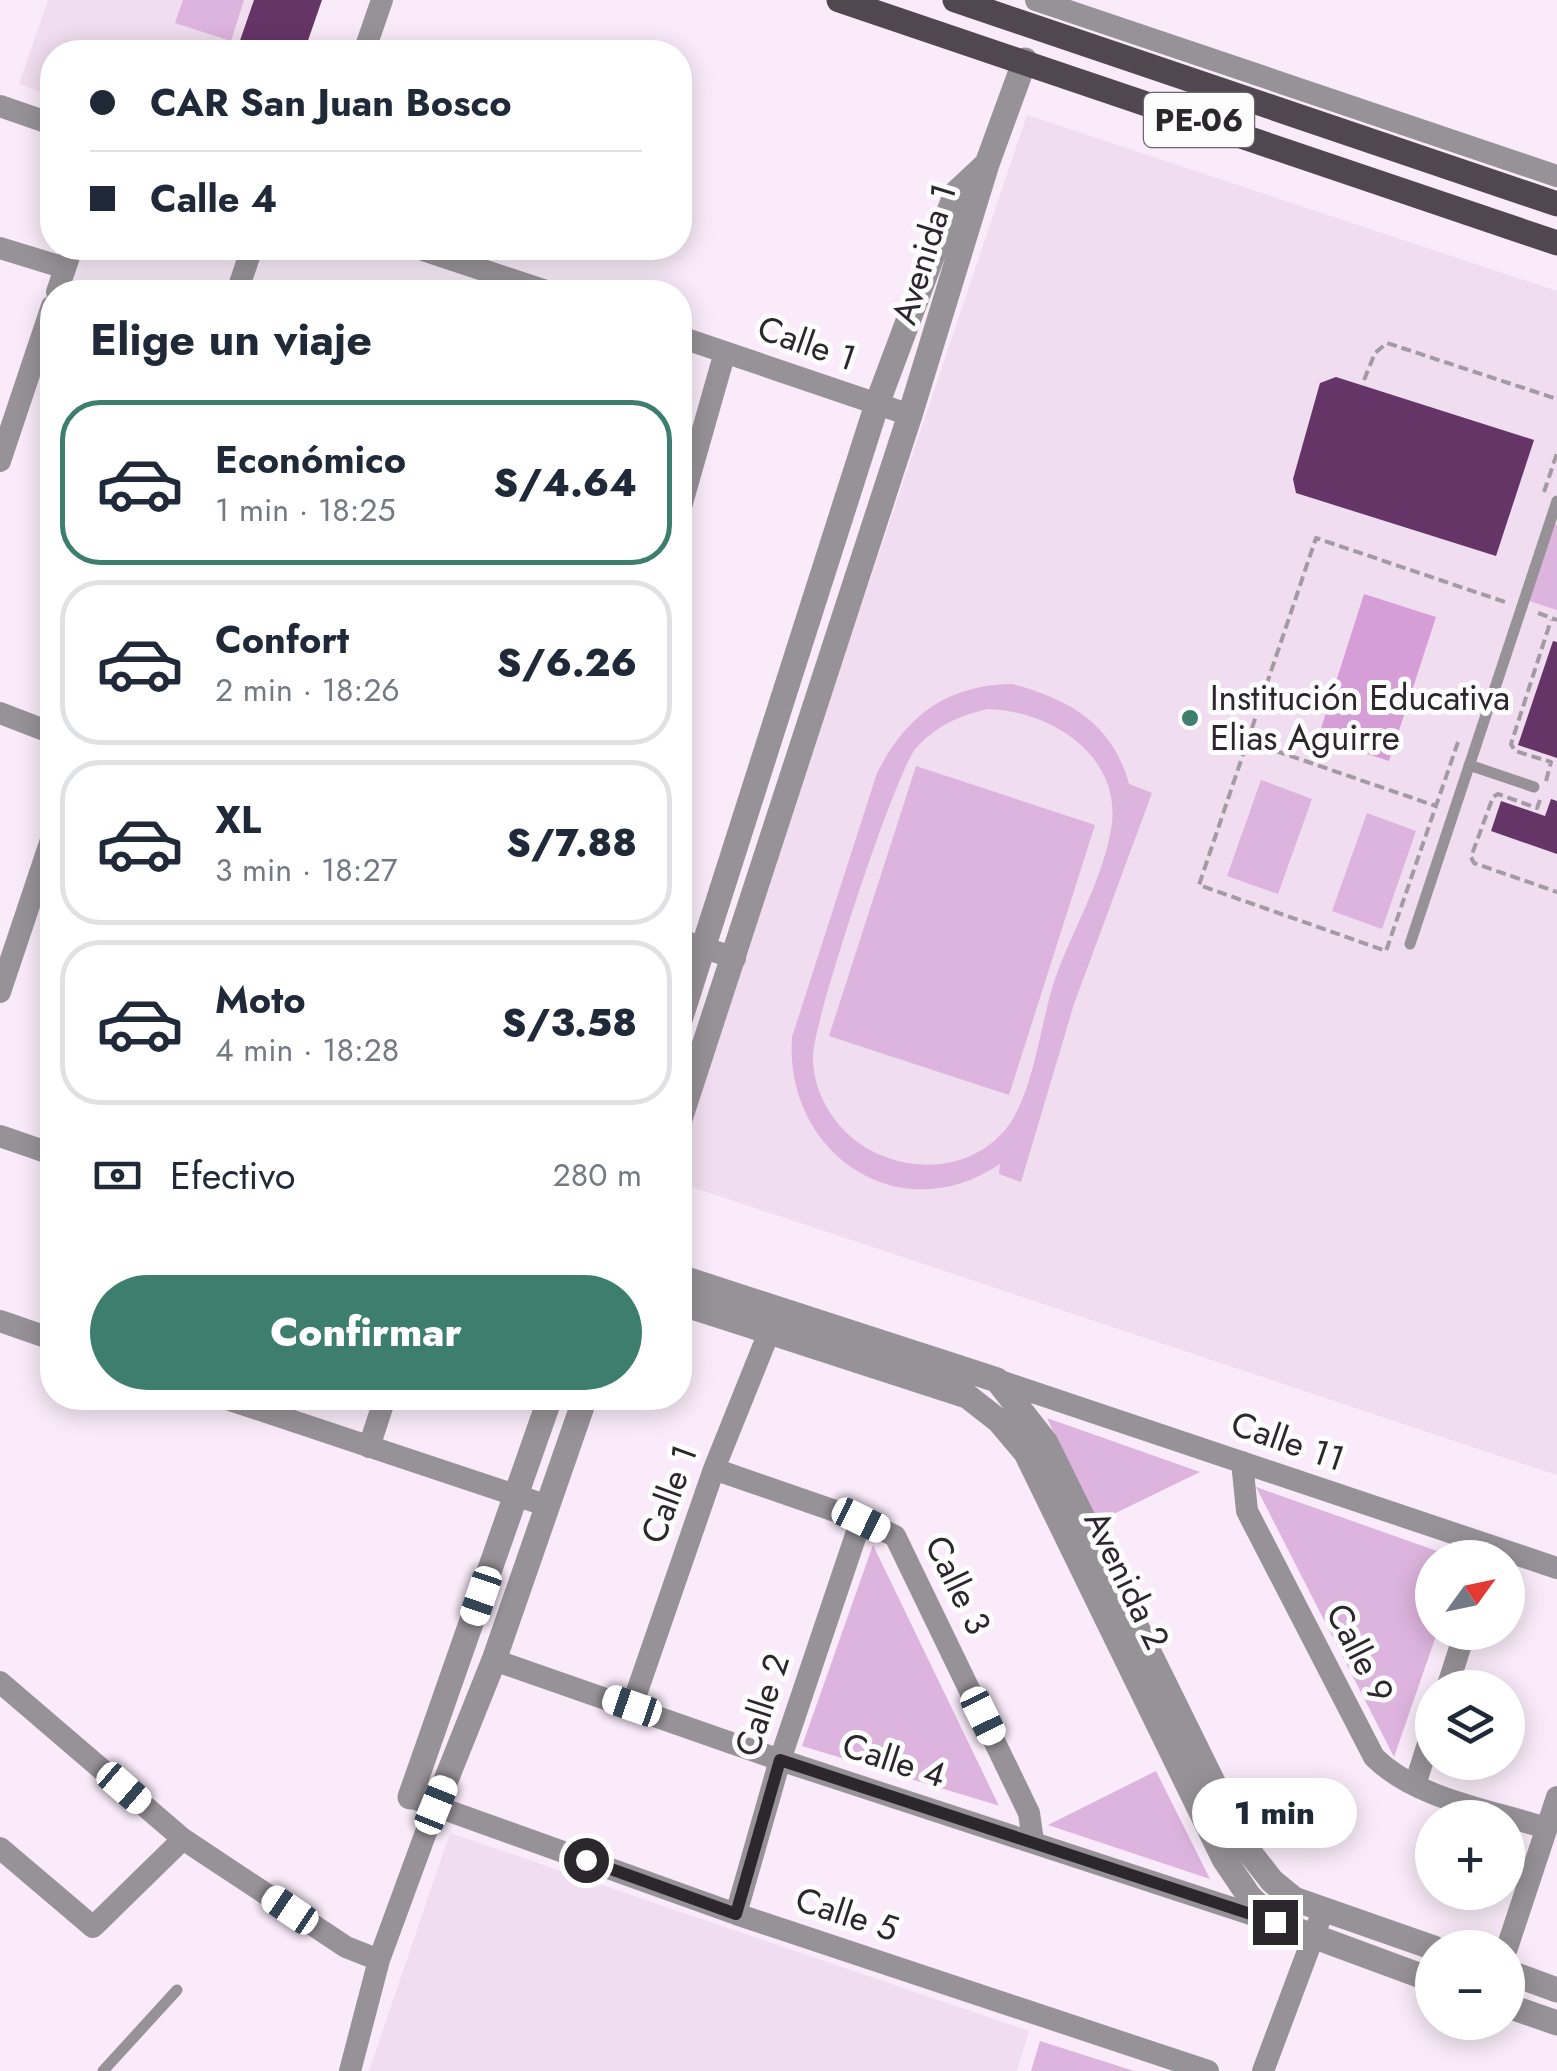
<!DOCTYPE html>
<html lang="es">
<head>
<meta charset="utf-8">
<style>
  :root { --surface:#fff; --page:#f6f6f7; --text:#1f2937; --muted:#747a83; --line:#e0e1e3; --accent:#3d7e6f }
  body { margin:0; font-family:Jost,sans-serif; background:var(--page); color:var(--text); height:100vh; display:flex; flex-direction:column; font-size:38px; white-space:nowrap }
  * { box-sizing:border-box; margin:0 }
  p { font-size:32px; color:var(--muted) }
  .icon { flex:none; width:55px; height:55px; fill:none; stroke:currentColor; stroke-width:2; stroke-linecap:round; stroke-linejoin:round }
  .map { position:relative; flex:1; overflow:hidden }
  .side { position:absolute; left:40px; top:280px; width:652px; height:1130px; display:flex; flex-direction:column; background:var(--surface); border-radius:40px; box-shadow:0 5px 25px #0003 }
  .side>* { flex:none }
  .hud { position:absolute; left:40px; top:40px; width:652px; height:220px; border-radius:40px; box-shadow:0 5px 25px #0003; display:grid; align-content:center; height:220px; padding:0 50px; background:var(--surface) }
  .needle { width:65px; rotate:57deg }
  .controls { position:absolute; left:1415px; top:1540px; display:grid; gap:20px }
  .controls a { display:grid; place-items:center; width:110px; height:110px; border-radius:50%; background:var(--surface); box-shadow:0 5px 25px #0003; font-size:50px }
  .end { position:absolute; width:45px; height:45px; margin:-22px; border:12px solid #2c272c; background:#fff; box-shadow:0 0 0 5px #fff }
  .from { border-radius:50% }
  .bubble { position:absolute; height:70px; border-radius:35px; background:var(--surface); box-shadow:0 5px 25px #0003; font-size:32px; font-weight:800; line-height:70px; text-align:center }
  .car { position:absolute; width:30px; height:60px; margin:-30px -15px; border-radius:12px; box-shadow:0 0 8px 2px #0007; background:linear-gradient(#fff 24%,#345 0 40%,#fff 0 76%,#345 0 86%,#fff 0) }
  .hud b { display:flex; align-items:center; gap:35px; height:95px; font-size:38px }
  .hud b+b { border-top:2px solid var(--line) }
  .hud i { width:25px; height:25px; background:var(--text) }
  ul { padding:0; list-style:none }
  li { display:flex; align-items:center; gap:30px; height:165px; margin:0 20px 15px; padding:0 30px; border:5px solid var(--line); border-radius:40px }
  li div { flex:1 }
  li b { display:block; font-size:38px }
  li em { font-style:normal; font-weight:800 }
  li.current { border-color:var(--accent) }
  li>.icon { width:90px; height:90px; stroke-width:1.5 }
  h2 { padding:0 50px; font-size:45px; line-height:120px }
  .pay { display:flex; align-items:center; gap:25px; height:110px; padding:0 50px; font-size:38px }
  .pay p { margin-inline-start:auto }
  .primary-button { display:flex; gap:20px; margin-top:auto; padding:20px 50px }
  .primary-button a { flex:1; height:115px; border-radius:60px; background:var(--accent); color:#fff; font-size:40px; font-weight:800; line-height:115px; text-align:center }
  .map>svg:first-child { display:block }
  .built { fill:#f0ddef }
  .green { fill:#ddb4dd; fill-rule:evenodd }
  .water { fill:#d59ed6 }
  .building { fill:#653567 }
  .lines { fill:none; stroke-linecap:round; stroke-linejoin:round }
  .path { stroke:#a49aa4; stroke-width:4; stroke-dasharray:10 5; stroke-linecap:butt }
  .service { stroke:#979297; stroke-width:11 }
  .minor { stroke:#979297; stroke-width:22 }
  .tertiary { stroke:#979297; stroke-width:25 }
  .primary { stroke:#504750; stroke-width:25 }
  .route { stroke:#2c272c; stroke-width:12 }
  .poi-dot { fill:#3d7e6f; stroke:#fdfdfd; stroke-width:4 }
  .labels { text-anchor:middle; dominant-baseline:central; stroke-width:10; stroke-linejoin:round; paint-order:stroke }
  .shield { fill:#fdfdfd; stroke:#6b676b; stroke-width:2.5 }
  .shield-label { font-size:32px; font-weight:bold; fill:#2c272c }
  .street-label { font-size:35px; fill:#2c272c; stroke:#fdfdfd }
  .poi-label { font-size:35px; fill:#2c272c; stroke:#fdfdfd; text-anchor:start }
</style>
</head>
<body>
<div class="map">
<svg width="1557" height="2071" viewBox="0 0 1557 2071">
  <rect width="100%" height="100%" fill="#f9ebf9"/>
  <path class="built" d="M48,0H254L236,52H52V96L19,84Z
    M1027,115L1557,291V1475L680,1183V1144Z
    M450,1833L1029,2031L1017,2071H369Z"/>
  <path class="green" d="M183,0H244L231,41L175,23Z
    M1555,524L1557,525V610L1529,601Z
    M1012,684C1069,699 1113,724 1129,784L1152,793L1074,1004L1021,1182L999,1174L1000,1164C900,1232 784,1154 792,1037L877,773C906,716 946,685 1012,684ZM988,709C1051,711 1124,756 1111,830C1102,881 1072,931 1055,979C1040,1023 1034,1095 1005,1130C973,1168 918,1174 874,1152C839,1135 812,1096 813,1055C814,1020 895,773 916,748C936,726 960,715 988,709Z
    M916,766L1095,825L1009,1095L829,1036Z
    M1261,780L1312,799L1278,894L1227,876Z
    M1367,813L1416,831L1382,929L1332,911Z
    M1047,1418L1200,1472L1095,1523Z
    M1256,1487L1454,1557L1432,1558V1632L1437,1633L1394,1757Z
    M873,1545L999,1806H1000L802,1746Z
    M1156,1771L1210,1879L1048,1825Z
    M1040,2041L1134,2071H1031Z"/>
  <path class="water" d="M1364,594L1436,617L1389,761L1318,738Z"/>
  <path class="building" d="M254,0H322L304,52H236Z
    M1336,377L1534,440L1496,556L1296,493L1293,479L1320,383Z
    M1553,641L1557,642V758L1518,745Z
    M1551,799L1557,801V854L1491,831L1501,801L1545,816Z"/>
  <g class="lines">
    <path class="path" d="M1364,380L1375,353L1387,343L1557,399
      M1544,492L1557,453
      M1538,613L1557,620
      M1247,741L1436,806
      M1458,742L1386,951L1199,885L1316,538L1505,602
      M1546,781L1551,762L1515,751L1511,744L1551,620
      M1540,800L1537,808L1498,794L1493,797L1471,857L1474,863L1557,892"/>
    <path class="service" d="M1469,765L1534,787
      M1410,944L1557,501
      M103,2071L177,1990"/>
    <path class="minor" d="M1036,0L1557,176
      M364,52L382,0
      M0,106L52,124
      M0,248L65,268
      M417,248L549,292
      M57,292L72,248
      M237,292L252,248
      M680,337L910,415
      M0,461L52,306
      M680,510L725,352
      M0,713L52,733
      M680,940L735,958
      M0,992L52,837
      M0,1136L52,1154
      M0,1321L52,1339
      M997,1380L1557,1568
      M224,1398L548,1506
      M369,1447L385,1398
      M1242,1462L1247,1511L1374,1757C1416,1799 1490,1810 1546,1828
      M714,1469L861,1520L895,1536L1029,1813L1033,1841
      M494,1660L780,1760L1275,1922
      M0,1682L183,1839L346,1947L379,1960
      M1447,1688L1465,1632
      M632,1706L714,1469L776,1315
      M1415,1785L1432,1731
      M410,1797L736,1914L1208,2071
      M0,1848L93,1927L183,1839
      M736,1914L780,1760L861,1520
      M1507,1948L1557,1797
      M350,2071L379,1960L436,1805
      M1263,2071L1320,1919"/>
    <path class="tertiary" d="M680,1020L877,404L956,193L987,164
      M680,1119L910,415L987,164L1025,60
      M680,1277L997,1380L1046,1443L1244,1845L1272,1881L1294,1899L1434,1948
      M680,1303L967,1396L999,1421L1026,1453L1224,1859L1249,1896L1275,1922L1432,1980
      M410,1797L550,1398
      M436,1805L494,1660L585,1398
      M1508,1972L1557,1990
      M1508,2006L1557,2023"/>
    <path class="primary" d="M839,0L1557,243
      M955,0L1557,204"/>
  </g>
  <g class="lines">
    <path class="route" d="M586,1860L736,1914L780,1760L1275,1922"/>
  </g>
  <circle class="poi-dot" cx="1190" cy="718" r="10"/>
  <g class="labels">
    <rect class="shield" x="1144" y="93" width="110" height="54" rx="8"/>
    <g class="shield-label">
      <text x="1199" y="120">PE-06</text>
    </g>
    <g class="street-label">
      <text transform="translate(924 254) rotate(-73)">Avenida 1</text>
      <text transform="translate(807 343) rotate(19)">Calle 1</text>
      <text transform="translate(1288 1441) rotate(19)">Calle 11</text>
      <text transform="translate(669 1494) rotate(-70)">Calle 1</text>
      <text transform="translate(1127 1580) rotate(64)">Avenida 2</text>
      <text transform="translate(958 1585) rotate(64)">Calle 3</text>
      <text transform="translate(1360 1653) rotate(63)">Calle 9</text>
      <text transform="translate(762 1705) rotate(-72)">Calle 2</text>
      <text transform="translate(894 1760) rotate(18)">Calle 4</text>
      <text transform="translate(847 1914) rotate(18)">Calle 5</text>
    </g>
    <g class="poi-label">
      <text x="1210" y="698">Institución Educativa<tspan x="1210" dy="40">Elias Aguirre</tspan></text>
    </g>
  </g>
</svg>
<div class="controls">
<a><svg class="needle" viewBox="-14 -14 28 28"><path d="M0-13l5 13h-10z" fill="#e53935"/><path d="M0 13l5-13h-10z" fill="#747a83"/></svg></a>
<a><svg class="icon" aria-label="layers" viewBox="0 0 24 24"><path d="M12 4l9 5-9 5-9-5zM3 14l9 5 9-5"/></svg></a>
<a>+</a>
<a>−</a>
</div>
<i class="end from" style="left:586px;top:1860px"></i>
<i class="end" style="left:1275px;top:1922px"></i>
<div class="bubble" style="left:1192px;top:1778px;width:165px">1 min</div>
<i class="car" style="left:861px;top:1520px;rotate:116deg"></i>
<i class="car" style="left:481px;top:1596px;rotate:199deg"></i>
<i class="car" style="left:632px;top:1706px;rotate:289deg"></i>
<i class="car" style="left:983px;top:1716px;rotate:154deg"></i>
<i class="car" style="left:124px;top:1788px;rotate:131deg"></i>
<i class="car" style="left:436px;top:1805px;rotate:22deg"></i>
<i class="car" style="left:290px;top:1910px;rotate:304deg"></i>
<div class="hud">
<b><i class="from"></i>CAR San Juan Bosco</b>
<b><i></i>Calle 4</b>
</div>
<section class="side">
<h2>Elige un viaje</h2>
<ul>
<li class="current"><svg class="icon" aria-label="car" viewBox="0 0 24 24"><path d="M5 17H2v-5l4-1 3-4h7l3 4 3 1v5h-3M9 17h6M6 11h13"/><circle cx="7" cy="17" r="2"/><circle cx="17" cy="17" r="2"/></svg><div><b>Económico</b><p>1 min · 18:25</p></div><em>S/4.64</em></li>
<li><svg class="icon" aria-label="car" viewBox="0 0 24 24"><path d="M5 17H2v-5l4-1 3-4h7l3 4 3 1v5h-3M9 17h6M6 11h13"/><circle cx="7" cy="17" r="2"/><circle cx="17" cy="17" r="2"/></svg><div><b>Confort</b><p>2 min · 18:26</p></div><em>S/6.26</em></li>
<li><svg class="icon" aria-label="car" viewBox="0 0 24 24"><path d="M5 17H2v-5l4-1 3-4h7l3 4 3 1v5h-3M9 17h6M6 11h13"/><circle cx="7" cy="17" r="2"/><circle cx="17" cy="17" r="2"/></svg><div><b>XL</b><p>3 min · 18:27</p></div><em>S/7.88</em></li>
<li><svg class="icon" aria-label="car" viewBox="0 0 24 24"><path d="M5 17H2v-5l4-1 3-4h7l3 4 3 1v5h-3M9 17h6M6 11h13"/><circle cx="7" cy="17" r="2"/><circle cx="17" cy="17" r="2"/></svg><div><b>Moto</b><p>4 min · 18:28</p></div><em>S/3.58</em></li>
</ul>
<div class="pay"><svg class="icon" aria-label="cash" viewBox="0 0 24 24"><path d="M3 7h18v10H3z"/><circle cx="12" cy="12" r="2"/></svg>Efectivo<p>280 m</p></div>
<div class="primary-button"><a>Confirmar</a></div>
</section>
</div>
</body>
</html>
